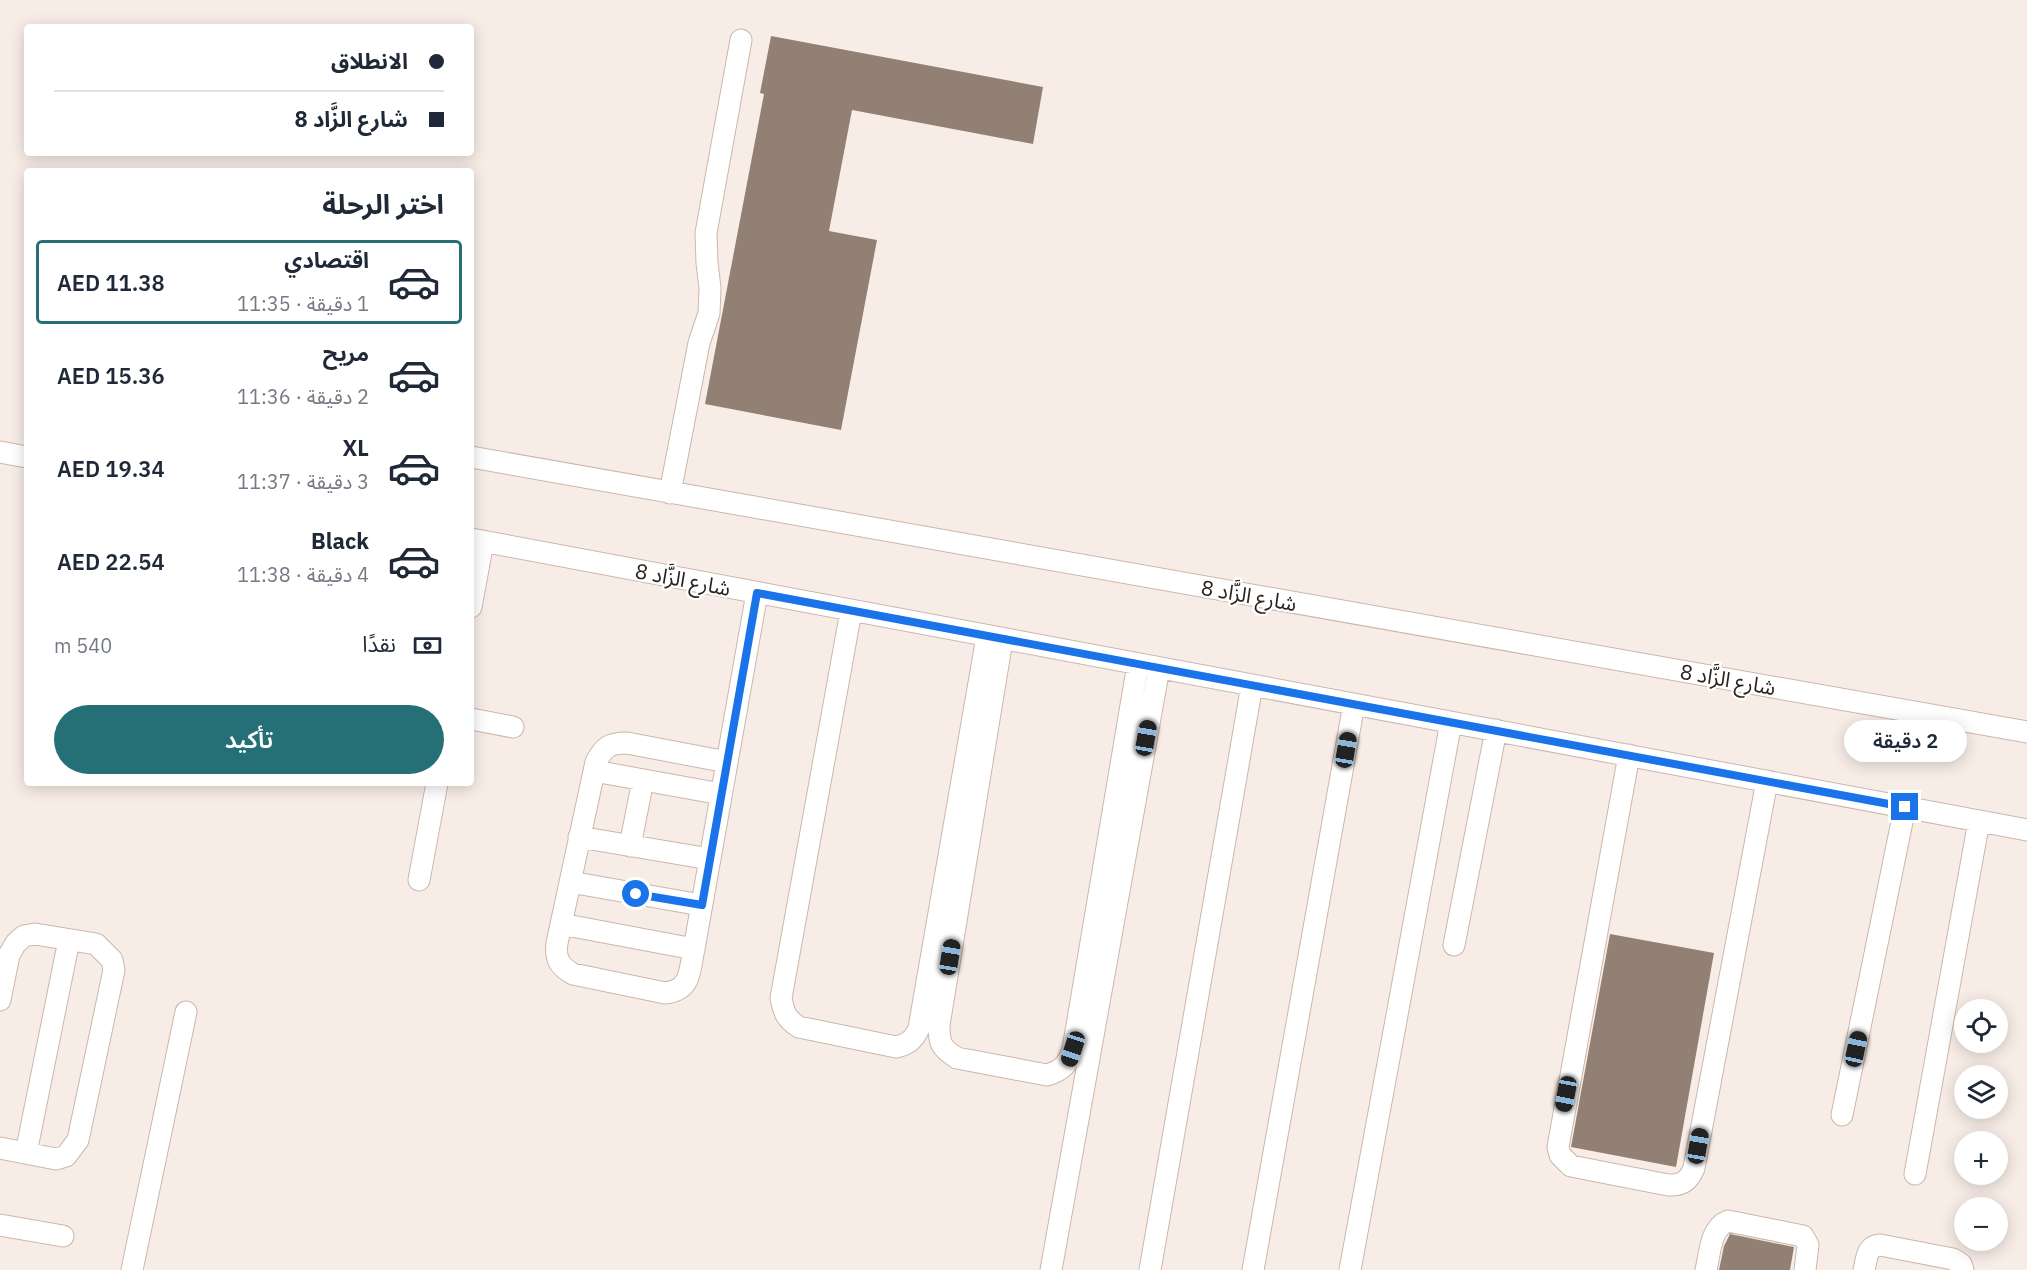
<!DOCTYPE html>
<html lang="ar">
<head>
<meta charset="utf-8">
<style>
  :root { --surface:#fff; --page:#f2f2f3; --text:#1f2937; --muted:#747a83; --line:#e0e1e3; --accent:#256f76 }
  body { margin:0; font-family:"IBM Plex Sans","Noto Sans Arabic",sans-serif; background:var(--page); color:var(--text); direction:rtl; height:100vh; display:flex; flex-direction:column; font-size:22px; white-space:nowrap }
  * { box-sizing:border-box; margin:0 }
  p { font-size:20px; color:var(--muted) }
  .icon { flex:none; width:33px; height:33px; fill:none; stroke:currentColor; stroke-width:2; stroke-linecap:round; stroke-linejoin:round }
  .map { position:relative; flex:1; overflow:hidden; direction:ltr }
  .details { position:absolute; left:24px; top:168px; width:450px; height:618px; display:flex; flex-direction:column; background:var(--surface); border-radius:6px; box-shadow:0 3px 15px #0003; direction:rtl }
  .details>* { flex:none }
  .hud { position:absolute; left:24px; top:24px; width:450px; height:132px; border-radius:6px; box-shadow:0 3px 15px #0003; direction:rtl; display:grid; align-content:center; height:132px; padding:0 30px; background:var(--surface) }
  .fabs { position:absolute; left:1954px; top:999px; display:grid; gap:12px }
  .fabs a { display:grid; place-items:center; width:54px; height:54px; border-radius:50%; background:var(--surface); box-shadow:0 3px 15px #0003; font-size:30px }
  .end { position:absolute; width:27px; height:27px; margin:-14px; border:8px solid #1a73e8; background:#fff; box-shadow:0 0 0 3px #fff }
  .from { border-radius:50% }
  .bubble { position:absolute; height:42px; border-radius:21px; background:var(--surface); box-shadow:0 3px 15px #0003; font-size:20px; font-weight:600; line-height:42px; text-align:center; direction:rtl }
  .car { position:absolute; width:18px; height:36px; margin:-18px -9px; border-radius:8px; box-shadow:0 0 4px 2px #0007; background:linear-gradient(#222 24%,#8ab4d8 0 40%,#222 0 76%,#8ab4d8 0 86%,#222 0) }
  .hud b { display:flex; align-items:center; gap:21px; height:57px; font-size:22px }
  .hud b+b { border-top:2px solid var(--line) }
  .hud i { width:15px; height:15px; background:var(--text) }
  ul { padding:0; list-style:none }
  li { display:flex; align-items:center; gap:18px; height:84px; margin:0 12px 9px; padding:0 18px; border:3px solid transparent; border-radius:6px }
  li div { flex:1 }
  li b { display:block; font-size:22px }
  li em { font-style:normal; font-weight:600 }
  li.selected { border-color:var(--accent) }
  li>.icon { width:54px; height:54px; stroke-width:1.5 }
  h2 { padding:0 30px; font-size:27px; line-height:72px }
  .pay { display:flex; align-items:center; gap:15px; height:66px; padding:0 30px; font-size:22px }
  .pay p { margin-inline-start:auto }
  .action { display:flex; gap:12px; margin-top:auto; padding:12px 30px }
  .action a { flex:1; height:69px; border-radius:36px; background:var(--accent); color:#fff; font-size:24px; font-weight:600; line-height:69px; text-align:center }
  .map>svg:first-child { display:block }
  .built { fill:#f8ede6; fill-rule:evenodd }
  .building { fill:#928074 }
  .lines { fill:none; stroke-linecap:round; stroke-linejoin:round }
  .minor-casing { stroke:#cbb7ab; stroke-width:23 }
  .minor { stroke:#fff; stroke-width:21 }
  .route { stroke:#1a73e8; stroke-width:8 }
  .labels { text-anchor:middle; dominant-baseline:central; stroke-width:4.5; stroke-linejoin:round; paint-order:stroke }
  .street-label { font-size:21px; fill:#2a231e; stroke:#fff }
</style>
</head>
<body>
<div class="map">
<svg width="2027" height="1270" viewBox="0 0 2027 1270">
  <rect width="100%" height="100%" fill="#fffbf8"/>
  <path class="built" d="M0,0H2027V1270H0ZM27,27H471V153H27ZM27,171H471V783H27ZM1965,1010H1998V1042H1965ZM1965,1076H1998V1108H1965ZM1965,1142H1998V1174H1965ZM1965,1208H1998V1240H1965Z"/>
  <path class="building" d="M771,36L1043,87L1033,144L852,110L829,231L877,240L841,430L705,404L764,94L760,93Z
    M1610,934L1714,953L1676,1167L1571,1147Z
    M1730,1234L1794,1247L1790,1270H1719L1724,1246Z"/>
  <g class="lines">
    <g class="minor-casing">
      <path id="minor" d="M0,452L27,457
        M471,457L2027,732
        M670,493L699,343L709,313L710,288L707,263L706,233L741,40
        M471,539L2027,830
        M471,607L483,542
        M851,611L781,998C784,1013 786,1019 799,1027L896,1047C909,1044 914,1039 919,1028L987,637
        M1002,640L939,1025C939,1044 941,1048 957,1058L1047,1075C1063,1070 1068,1064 1073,1049L1138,664
        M471,719L513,727
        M1629,755L1558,1147L1560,1155L1571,1166L1668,1185C1681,1186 1689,1181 1694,1168L1767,781
        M727,762L627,743C609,743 604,747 596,762L557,943C555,959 559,966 573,974L665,993C692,990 689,971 694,949L757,593
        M594,771L721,794
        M579,837L710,859
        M630,846L643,780
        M419,880L437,783
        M570,882L701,905
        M561,924L694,949
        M1454,945L1496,730
        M0,1000L9,955L16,943L24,936L35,934L96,944L112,960L114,970L78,1140L66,1156L56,1159L0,1148
        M1842,1115L1905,807
        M26,1153L69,940
        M1915,1174L1979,821
        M0,1225L63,1236
        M132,1270L186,1012
        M1051,1270L1159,668
        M1150,1270L1252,685
        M1253,1270L1354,704
        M1350,1270L1451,722
        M1706,1270C1710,1254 1710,1228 1728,1221L1803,1236L1808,1245L1805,1270
        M1864,1270C1867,1259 1866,1246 1880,1245L1953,1259L1961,1264L1963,1270"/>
    </g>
    <use href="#minor" class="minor"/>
  </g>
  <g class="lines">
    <path class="route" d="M636,894L702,905L757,593L1905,807"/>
  </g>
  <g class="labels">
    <g class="street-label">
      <text transform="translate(683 579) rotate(11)">شارع الزَّاد 8</text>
      <text transform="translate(1249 595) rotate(10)">شارع الزَّاد 8</text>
      <text transform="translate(1728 679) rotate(10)">شارع الزَّاد 8</text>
    </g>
  </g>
</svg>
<div class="fabs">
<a><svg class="icon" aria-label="locate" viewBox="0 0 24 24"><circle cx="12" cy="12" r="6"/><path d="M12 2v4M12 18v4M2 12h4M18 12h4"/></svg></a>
<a><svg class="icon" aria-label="layers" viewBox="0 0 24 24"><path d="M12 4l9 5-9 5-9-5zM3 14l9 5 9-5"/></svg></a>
<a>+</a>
<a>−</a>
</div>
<i class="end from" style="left:636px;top:894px"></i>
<i class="end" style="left:1905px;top:807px"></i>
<div class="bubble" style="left:1844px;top:720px;width:123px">2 دقيقة</div>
<i class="car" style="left:1146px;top:738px;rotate:10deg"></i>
<i class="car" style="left:1346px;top:750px;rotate:10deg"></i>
<i class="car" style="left:950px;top:957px;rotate:9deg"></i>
<i class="car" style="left:1073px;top:1049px;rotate:198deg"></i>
<i class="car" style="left:1856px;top:1049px;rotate:12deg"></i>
<i class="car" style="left:1566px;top:1094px;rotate:191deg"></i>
<i class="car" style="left:1698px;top:1146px;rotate:10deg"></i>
<div class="hud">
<b><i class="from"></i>الانطلاق</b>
<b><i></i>شارع الزَّاد 8</b>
</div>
<section class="details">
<h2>اختر الرحلة</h2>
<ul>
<li class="selected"><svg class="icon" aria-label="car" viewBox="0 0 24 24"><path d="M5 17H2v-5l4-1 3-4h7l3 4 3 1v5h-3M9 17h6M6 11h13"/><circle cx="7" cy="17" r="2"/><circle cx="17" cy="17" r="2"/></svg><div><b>اقتصادي</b><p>1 دقيقة · 11:35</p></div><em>AED 11.38</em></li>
<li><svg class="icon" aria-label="car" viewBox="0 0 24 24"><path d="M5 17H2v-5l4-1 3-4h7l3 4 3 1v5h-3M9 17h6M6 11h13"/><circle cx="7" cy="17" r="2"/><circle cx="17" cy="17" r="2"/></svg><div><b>مريح</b><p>2 دقيقة · 11:36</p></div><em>AED 15.36</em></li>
<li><svg class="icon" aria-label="car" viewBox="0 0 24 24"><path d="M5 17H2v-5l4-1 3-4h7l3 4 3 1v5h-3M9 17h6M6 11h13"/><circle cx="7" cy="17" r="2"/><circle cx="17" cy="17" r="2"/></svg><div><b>XL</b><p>3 دقيقة · 11:37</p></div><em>AED 19.34</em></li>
<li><svg class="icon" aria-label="car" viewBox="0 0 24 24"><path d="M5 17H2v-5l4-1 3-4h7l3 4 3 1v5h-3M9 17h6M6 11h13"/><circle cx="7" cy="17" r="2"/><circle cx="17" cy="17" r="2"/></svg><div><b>Black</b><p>4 دقيقة · 11:38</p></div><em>AED 22.54</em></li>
</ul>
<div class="pay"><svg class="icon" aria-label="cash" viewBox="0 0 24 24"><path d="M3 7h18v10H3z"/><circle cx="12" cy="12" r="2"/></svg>نقدًا<p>540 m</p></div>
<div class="action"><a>تأكيد</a></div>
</section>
</div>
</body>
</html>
